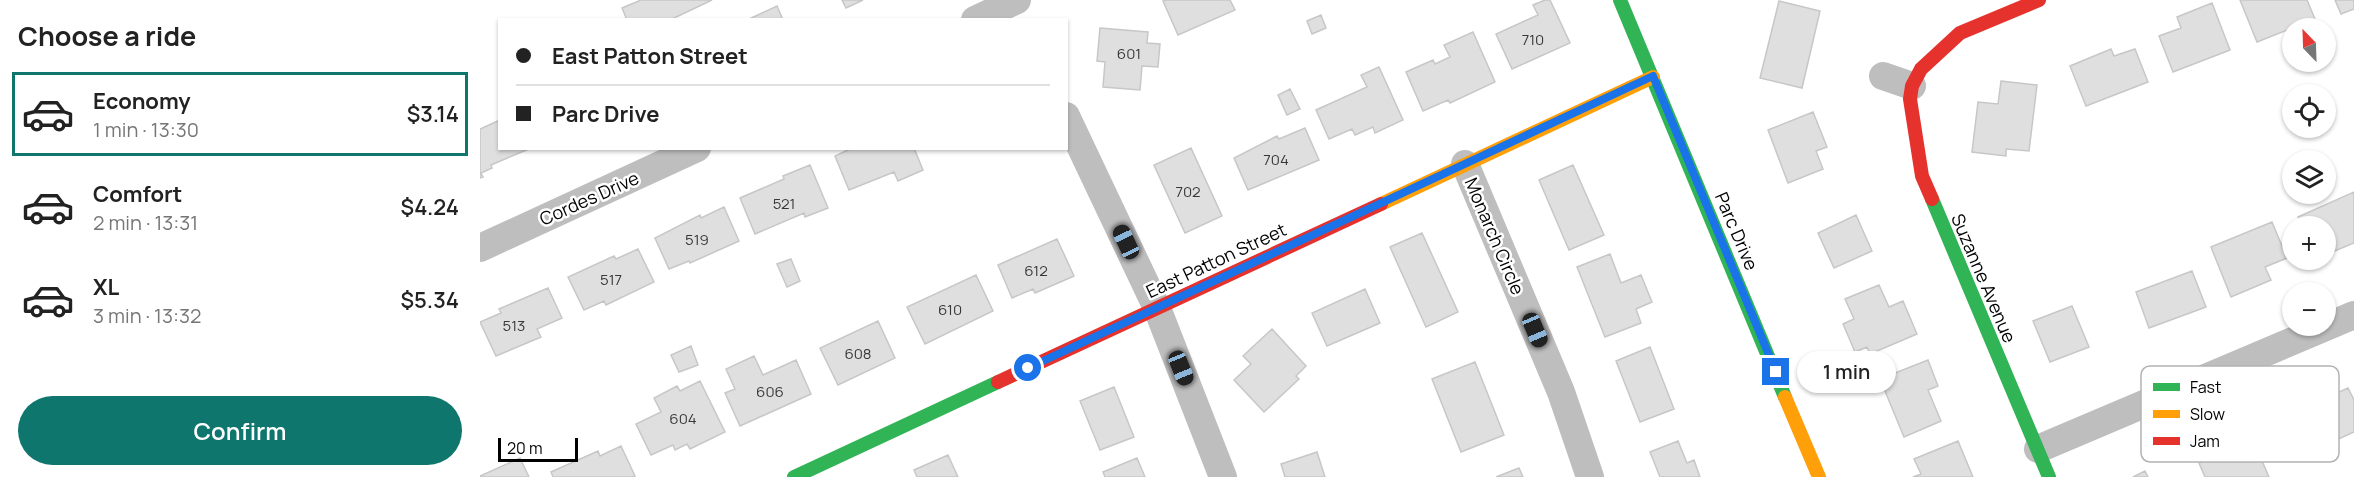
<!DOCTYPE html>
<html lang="en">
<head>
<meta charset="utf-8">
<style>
  :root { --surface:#fff; --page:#f2f2f2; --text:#222; --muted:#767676; --line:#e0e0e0; --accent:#0f766e }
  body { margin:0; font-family:Manrope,sans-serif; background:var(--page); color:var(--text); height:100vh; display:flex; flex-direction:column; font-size:22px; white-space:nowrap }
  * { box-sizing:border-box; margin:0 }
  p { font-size:20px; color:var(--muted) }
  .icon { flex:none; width:33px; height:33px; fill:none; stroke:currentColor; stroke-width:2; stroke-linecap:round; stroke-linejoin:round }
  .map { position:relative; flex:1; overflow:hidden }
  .side { display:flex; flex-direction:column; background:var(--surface); width:480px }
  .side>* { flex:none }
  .guide { position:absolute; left:18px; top:18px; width:570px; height:132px; border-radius:0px; box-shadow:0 2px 4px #0004; display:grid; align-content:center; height:132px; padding:0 18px; background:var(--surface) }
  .needle { width:39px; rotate:337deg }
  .fabs { position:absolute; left:1802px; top:18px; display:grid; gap:12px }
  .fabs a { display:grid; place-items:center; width:54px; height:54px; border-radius:50%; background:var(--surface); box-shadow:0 2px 4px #0004; font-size:30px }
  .scale { position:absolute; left:18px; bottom:15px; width:80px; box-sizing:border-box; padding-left:6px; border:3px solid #000; border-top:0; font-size:16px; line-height:21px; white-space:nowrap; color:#000; -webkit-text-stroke:4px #fff; paint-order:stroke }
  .end { position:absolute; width:27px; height:27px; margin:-14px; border:8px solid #1a73e8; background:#fff; box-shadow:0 0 0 3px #fff }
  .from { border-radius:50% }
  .bubble { position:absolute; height:42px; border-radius:21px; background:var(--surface); box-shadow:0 2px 4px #0004; font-size:20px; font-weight:600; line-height:42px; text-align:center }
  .car { position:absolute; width:18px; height:36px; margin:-18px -9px; border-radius:8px; box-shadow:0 0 4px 2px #0007; background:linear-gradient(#222 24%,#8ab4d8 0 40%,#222 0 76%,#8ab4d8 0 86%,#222 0) }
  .guide b { display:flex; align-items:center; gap:21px; height:57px; font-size:22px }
  .guide b+b { border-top:2px solid var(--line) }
  .guide i { width:15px; height:15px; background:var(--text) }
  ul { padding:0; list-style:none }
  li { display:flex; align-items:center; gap:18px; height:84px; margin:0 12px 9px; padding:0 6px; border:3px solid transparent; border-radius:0px }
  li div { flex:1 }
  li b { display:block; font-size:22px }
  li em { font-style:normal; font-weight:600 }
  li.selected { border-color:var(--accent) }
  li>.icon { width:54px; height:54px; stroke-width:1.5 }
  h2 { padding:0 18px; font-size:27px; line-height:72px }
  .button { display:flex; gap:12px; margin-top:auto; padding:12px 18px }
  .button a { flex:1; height:69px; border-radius:36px; background:var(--accent); color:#fff; font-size:24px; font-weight:600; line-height:69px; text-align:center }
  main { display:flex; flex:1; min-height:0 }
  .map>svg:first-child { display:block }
  .building { fill:#dfdfdf; stroke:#c7c7c7; stroke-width:1.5 }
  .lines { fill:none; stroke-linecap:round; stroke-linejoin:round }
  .street { stroke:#bebebe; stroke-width:28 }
  .fast { stroke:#30b455; stroke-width:14 }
  .slow { stroke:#ff9f0a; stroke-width:14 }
  .jam { stroke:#e5322d; stroke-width:14 }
  .route { stroke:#1a73e8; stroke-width:8 }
  .labels { text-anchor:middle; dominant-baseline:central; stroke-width:5; stroke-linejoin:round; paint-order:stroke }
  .number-label { font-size:15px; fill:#383838 }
  .street-label { font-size:18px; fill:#000; stroke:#fff }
  .key { fill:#fff; stroke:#b2b2b2; stroke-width:1.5 }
  .key-label { font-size:16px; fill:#000 }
</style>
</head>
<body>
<main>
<section class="side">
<h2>Choose a ride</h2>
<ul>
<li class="selected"><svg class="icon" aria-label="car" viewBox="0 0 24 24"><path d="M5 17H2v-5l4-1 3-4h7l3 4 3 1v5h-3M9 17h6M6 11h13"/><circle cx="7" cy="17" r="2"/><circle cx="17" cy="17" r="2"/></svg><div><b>Economy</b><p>1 min · 13:30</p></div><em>$3.14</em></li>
<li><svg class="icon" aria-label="car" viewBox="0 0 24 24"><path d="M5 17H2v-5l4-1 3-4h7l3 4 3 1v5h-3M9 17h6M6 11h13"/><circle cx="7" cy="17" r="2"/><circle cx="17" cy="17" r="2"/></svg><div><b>Comfort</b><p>2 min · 13:31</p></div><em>$4.24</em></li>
<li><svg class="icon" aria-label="car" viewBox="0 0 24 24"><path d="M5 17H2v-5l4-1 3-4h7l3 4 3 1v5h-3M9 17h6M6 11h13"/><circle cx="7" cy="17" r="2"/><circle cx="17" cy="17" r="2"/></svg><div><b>XL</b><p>3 min · 13:32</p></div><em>$5.34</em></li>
</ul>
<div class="button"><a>Confirm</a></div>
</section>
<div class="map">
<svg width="1874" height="477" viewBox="0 0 1874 477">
  <rect width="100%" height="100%" fill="#fff"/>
  <path class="building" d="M161,0H232L190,20H147L142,8Z
    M362,0H383L366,8Z
    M686,0H750L755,10L698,35L683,1Z
    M1065,0H1070L1090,43L1032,69L1016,34L1058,15L1053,5Z
    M1760,0H1827L1835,19L1777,42Z
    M1855,0H1874V9L1861,14Z
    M1299,1L1340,11L1322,88L1280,78Z
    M1732,3L1750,50L1693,72L1679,36L1701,28L1697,17Z
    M297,6L303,20H267Z
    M841,15L846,28L832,34L827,21Z
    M620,28L668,32L667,43L680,44L678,67L662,66L660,90L623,87L625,62L617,61Z
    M993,32L1015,82L970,103L968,100L943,111L926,72L953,60L955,64L970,57L964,45Z
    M1631,49L1634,56L1655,49L1668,82L1606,106L1590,66Z
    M899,67L923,120L895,133L893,127L875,135L872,129L849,139L836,110L887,87L881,75Z
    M1521,81L1557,85L1549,151L1526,149V156L1492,152L1498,102L1518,104Z
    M810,89L820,109L807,115L798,95Z
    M1333,112L1347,147L1336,151L1343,169L1308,183L1288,130Z
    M20,120V148H51L11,165L12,168L1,173L3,177L0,178V129Z
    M825,128L839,160L768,190L754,158L797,136L799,139Z
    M372,148H434L443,170L418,181L414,172L369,190L355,156Z
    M711,148L742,216L705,233L674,165Z
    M330,165L348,208L325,217L324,213L275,234L260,198L304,179L303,176Z
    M1093,165L1124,235L1089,250L1059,180Z
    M1874,192V243L1845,255V226H1822L1818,217Z
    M244,207L259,241L210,263L209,261L189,269L175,238L220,215L221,218Z
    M1376,215L1392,251L1354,268L1338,233Z
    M1792,222L1807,258L1785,267L1791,280L1751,297L1731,247Z
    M942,233L978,312L946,327L910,247Z
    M577,239L594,276L555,293L553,289L532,298L518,265Z
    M158,249L174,282L126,305L124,301L104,310L88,277L134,256L136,259Z
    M1130,254L1141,283L1161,275L1172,302L1156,309L1161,323L1125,337L1097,267Z
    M311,259L320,281L307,287L297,264Z
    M1712,271L1726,307L1669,328L1656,292Z
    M496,275L513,311L445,344L427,307Z
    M1399,285L1409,307L1423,301L1437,334L1390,354L1387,347L1375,352L1363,324L1374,319L1365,299Z
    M68,288L82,318L57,329L61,337L16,356L0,322L21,313L19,309Z
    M885,289L900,323L847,346L832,313Z
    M1592,306L1609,347L1570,362L1553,321Z
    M398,321L415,358L358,385L340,348Z
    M792,329L826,366L816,376L819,379L784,412L754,380L771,364L763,356Z
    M211,346L218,365L199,372L191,355Z
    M1170,347L1194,409L1160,422L1136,361Z
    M274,356L283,375L316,360L331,394L260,426L245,393L255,389L246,369Z
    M1448,360L1458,386L1448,390L1461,421L1424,437L1400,379Z
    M995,362L1024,435L981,452L952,379Z
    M220,381L245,432L210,449L207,444L195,450L193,445L171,455L156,424L181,412L174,398L197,386L200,391Z
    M634,387L654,437L620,450L600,401Z
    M1868,388L1874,400V432L1815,459L1797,420Z
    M1769,431L1789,477H1725L1719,463L1742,452L1738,444Z
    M1198,441L1207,463L1214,460L1220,477H1180L1170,452Z
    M1478,441L1493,477H1433L1441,474L1434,459Z
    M141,446L155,476L152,477H73L71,472L118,451L120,456Z
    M837,452L845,477H805L801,464Z
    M468,455L478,477H437L434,470Z
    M40,458L49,477H0V476Z
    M657,458L665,477H625L623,472Z
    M1039,468L1043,477H1016Z
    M1665,471L1668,477H1653Z"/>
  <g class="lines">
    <path class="street" d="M495,20L537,0
      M1403,76L1432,86
      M586,116L677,308L743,477
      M985,164L1081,392L1110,477
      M0,248L217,148
      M1558,449L1874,315"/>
    <path class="fast" d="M1140,0L1305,397
      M1452,199L1569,477
      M314,477L518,382"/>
    <path class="slow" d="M901,204L1173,77
      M1305,397L1339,477"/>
    <path class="jam" d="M1452,199L1442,176L1430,99L1432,86L1441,69L1480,33L1559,0
      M518,382L901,204"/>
  </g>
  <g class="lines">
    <path class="route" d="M548,368L1173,76L1296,372"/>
  </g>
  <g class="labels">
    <g class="number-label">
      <text x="1053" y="39">710</text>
      <text x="649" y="53">601</text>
      <text x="796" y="159">704</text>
      <text x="708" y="191">702</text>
      <text x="304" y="203">521</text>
      <text x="217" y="239">519</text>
      <text x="556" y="270">612</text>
      <text x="131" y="279">517</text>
      <text x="470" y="309">610</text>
      <text x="34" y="325">513</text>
      <text x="378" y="353">608</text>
      <text x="290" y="391">606</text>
      <text x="203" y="418">604</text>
    </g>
    <g class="street-label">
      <text transform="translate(109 198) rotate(-24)">Cordes Drive</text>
      <text transform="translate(1257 231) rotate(67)">Parc Drive</text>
      <text transform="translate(1015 236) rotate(67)">Monarch Circle</text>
      <text transform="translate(736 260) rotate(-25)">East Patton Street</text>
      <text transform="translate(1504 278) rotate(67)">Suzanne Avenue</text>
    </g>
  </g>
  <rect x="1661" y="366" width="198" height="96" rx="9" class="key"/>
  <rect x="1673" y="383" width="27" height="8" fill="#30b455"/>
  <rect x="1673" y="410" width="27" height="8" fill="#ff9f0a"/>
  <rect x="1673" y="437" width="27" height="8" fill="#e5322d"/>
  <g class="key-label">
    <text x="1710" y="393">Fast</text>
    <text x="1710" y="420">Slow</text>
    <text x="1710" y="447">Jam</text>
  </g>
</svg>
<div class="fabs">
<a><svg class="needle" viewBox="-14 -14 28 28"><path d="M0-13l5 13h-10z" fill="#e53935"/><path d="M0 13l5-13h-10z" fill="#767676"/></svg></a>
<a><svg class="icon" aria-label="locate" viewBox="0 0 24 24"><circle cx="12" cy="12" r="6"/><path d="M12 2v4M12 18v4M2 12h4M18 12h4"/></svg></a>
<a><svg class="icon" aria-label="layers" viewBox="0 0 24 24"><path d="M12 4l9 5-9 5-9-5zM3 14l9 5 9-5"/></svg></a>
<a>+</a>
<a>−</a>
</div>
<div class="scale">20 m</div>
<i class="end from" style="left:548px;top:368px"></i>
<i class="end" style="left:1296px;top:372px"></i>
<div class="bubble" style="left:1317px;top:351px;width:99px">1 min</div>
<i class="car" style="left:646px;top:242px;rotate:335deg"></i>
<i class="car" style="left:1055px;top:330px;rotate:157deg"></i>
<i class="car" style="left:701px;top:368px;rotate:158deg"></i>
<div class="guide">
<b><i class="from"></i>East Patton Street</b>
<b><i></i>Parc Drive</b>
</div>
</div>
</main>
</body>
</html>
